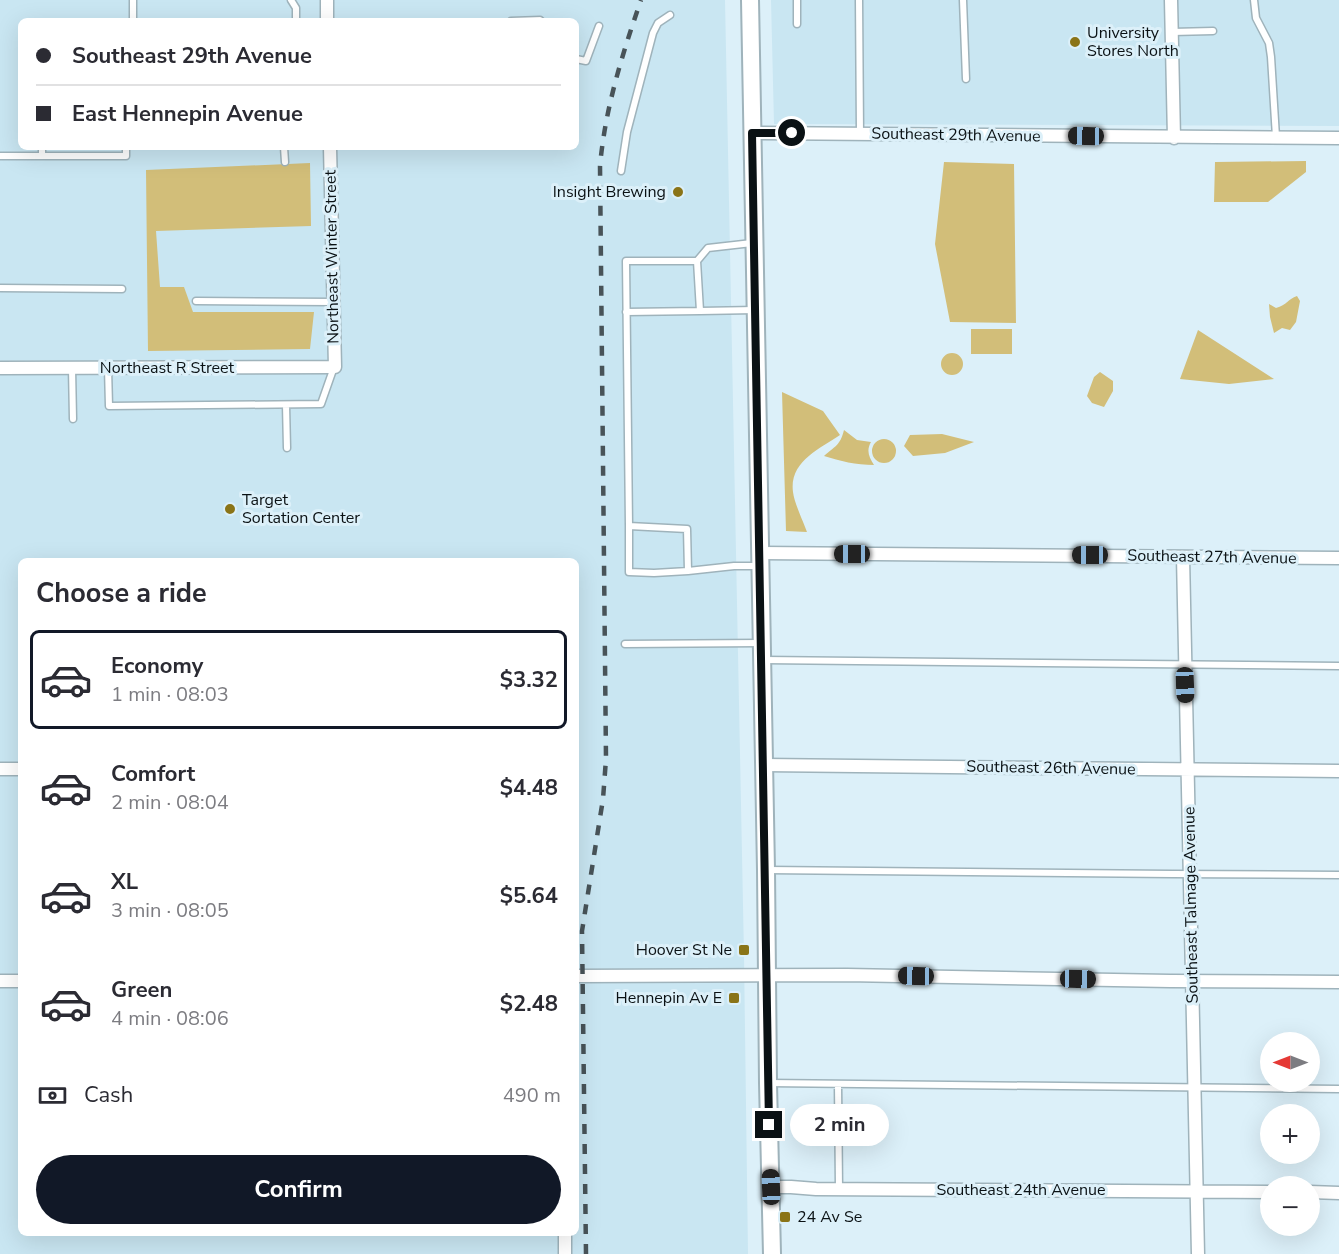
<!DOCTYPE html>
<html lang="en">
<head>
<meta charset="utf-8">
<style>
  :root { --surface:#fff; --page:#f7f7f7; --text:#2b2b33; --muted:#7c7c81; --line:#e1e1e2; --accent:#111827 }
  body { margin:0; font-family:"Nunito Sans",sans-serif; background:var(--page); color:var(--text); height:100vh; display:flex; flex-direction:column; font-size:22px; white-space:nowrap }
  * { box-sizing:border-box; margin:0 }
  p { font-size:20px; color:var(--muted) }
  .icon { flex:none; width:33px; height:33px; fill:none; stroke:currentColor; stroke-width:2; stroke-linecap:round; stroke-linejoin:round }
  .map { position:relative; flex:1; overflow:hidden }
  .details { position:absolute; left:18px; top:558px; width:561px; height:678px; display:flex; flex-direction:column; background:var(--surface); border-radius:9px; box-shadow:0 6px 24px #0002 }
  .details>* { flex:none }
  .banner { position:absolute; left:18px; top:18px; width:561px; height:132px; border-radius:9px; box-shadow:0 6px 24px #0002; display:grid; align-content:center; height:132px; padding:0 18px; background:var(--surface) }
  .needle { width:39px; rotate:270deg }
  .fabs { position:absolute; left:1260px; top:1032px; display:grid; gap:12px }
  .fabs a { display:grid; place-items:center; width:60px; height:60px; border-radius:50%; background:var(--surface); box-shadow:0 6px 24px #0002; font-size:30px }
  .end { position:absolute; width:27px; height:27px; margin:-14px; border:8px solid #0a1114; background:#fff; box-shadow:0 0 0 3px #fff }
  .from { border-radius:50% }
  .bubble { position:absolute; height:42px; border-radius:21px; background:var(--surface); box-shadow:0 6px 24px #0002; font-size:20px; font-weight:700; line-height:42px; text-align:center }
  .car { position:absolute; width:18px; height:36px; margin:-18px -9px; border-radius:8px; box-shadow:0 0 4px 2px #0007; background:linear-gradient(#222 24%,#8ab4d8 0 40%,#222 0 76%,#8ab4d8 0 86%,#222 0) }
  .banner b { display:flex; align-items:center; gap:21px; height:57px; font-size:22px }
  .banner b+b { border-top:2px solid var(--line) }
  .banner i { width:15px; height:15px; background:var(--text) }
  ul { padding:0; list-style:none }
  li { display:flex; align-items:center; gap:18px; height:99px; margin:0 12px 9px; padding:0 6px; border:3px solid transparent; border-radius:9px }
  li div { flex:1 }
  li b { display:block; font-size:22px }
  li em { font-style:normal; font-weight:700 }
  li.selected { border-color:var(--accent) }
  li>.icon { width:54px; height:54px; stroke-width:1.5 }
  h2 { padding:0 18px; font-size:27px; line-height:72px }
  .pay { display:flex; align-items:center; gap:15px; height:66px; padding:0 18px; font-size:22px }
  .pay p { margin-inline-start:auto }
  .cta { display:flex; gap:12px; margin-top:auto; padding:12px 18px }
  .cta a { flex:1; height:69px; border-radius:36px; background:var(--accent); color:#fff; font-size:24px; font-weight:700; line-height:69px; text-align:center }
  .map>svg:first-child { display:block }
  .built { fill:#c9e6f2; fill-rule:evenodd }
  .green { fill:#d2be79 }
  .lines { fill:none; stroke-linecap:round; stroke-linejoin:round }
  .lane-casing { stroke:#9fb3bb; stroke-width:9 }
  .street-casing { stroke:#9fb3bb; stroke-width:15 }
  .secondary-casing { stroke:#9fb3bb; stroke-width:20 }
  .lane { stroke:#fff; stroke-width:6 }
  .street { stroke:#fff; stroke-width:12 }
  .secondary { stroke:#fff; stroke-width:16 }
  .rail { stroke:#485358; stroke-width:4.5; stroke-dasharray:10 10; stroke-linecap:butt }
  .route { stroke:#0a1114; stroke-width:8 }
  .poi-dot { fill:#8a7417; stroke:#dcf0f9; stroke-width:2 }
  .labels { text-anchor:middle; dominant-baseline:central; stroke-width:6; stroke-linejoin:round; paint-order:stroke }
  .poi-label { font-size:16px; fill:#0a1114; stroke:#dcf0f9; text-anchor:start }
  .street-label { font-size:16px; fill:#0a1114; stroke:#dcf0f9 }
</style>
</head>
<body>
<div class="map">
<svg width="1339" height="1254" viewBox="0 0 1339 1254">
  <rect width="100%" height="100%" fill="#dcf0f9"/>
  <path class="built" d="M0,0H725L744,955L748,1254H0ZM21,21H576V147H21ZM21,561H576V1233H21Z
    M771,0H1339V126L774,124Z"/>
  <path class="green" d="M1306,161V172L1268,202H1214L1215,162Z
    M944,162L1014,164L1016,323L950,322L935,244Z
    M310,163L311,226L156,231L160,287H184L193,312H314L310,349L148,351L146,170Z
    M1297,296L1300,301L1296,322L1290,330L1282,328L1274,333L1270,317L1269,304L1276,308C1287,305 1288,299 1297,296Z
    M971,329H1012V354H971Z
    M1198,330L1274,379L1229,384L1180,379Z
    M941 364a11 11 0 1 1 22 0a11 11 0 1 1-22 0Z
    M1100,372L1113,381V391L1104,407L1092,403L1087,396L1094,377Z
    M782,392L823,411L840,435C819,449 789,462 793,492C794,502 803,521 807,532L786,531Z
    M844,430L857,440L871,442C866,451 869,457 874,465C856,465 840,461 824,456C835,446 840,446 844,430Z
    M942,434L974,442L945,453L913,456L904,446L910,435Z
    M872 451a12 12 0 1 1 24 0a12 12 0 1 1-24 0Z"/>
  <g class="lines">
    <g class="lane-casing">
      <path id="lane" d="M133,0V21
        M291,0L296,8V21
        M797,0V24
        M859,0L860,133
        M963,0L966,79
        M1254,0L1256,18L1269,43L1271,57L1276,137
        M511,21L540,20L541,21
        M1172,32L1213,31
        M576,59L586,61L599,26
        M42,147V156
        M284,147L285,162
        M0,156H126V147
        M621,171L627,132L653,33L658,23L670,15
        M752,243L708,248L697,261H626L629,526L687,529L688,571L734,566H759
        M697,261L700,311L755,310
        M0,288L122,289
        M196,301L333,302
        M626,312L700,311
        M72,368L73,419
        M108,368L109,406L321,404L334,367
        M286,405L287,448
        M629,526V572L654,573L688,571
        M625,644L761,643
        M764,660L1339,666
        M767,870L1172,874L1339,875
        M768,1083L1339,1089
        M838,1084L839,1189"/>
    </g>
    <g class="street-casing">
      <path id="street" d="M327,0V21
        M1171,0L1174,138
        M752,133L1339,138
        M0,368L335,367L330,147
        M760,553L1339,558
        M1183,557L1198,1254
        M764,765L1339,771
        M0,769H21
        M576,976L847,975L1170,981L1339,982
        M0,981H21
        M771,1187H791L816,1189L1270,1192
        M1310,1192L1339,1193
        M565,1233V1254"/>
    </g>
    <g class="secondary-casing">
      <path id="secondary" d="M750,0L766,870L768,1083L772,1254"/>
    </g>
    <use href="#lane" class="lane"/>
    <use href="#street" class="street"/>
    <use href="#secondary" class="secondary"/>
    <path class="rail" d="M586,1254L582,931L603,799L606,759L600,166C605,109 622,55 641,0"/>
  </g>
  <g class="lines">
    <path class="route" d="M769,1125L752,133H792"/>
  </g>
  <g class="poi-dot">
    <circle cx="1075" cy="42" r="6"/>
    <circle cx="678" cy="192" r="6"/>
    <circle cx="230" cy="509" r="6"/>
    <rect x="738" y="944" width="12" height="12" rx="3"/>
    <rect x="728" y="992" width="12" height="12" rx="3"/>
    <rect x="779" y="1211" width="12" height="12" rx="3"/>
  </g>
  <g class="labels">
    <g class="poi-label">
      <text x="1087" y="33">University<tspan x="1087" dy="18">Stores North</tspan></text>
      <text x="666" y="192" text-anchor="end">Insight Brewing</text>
      <text x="242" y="500">Target<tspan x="242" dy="18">Sortation Center</tspan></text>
      <text x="732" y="950" text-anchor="end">Hoover St Ne</text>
      <text x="722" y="998" text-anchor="end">Hennepin Av E</text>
      <text x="797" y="1217">24 Av Se</text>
    </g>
    <g class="street-label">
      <text transform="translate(956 135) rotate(1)">Southeast 29th Avenue</text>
      <text transform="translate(332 257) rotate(-91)">Northeast Winter Street</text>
      <text x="167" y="368">Northeast R Street</text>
      <text transform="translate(1212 557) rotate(1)">Southeast 27th Avenue</text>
      <text transform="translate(1051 768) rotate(1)">Southeast 26th Avenue</text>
      <text transform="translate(1191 905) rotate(-91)">Southeast Talmage Avenue</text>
      <text x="1021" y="1190">Southeast 24th Avenue</text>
    </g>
  </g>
</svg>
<div class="fabs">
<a><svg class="needle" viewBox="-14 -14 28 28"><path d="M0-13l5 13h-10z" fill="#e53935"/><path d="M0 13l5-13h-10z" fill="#7c7c81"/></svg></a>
<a>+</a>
<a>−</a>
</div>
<i class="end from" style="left:792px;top:133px"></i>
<i class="end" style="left:769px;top:1125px"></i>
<div class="bubble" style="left:790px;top:1104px;width:99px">2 min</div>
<i class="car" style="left:1086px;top:136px;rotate:271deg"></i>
<i class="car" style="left:852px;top:554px;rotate:270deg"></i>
<i class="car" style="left:1090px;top:555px;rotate:270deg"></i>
<i class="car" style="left:1185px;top:685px;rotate:178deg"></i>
<i class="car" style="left:916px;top:976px;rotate:271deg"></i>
<i class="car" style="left:1078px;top:979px;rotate:91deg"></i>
<i class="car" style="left:771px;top:1187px;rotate:358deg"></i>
<div class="banner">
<b><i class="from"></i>Southeast 29th Avenue</b>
<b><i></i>East Hennepin Avenue</b>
</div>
<section class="details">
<h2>Choose a ride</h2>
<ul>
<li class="selected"><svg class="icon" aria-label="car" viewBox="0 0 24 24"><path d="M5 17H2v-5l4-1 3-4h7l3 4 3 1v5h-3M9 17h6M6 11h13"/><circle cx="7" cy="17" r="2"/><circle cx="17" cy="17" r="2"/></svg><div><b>Economy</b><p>1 min · 08:03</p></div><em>$3.32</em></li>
<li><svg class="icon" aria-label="car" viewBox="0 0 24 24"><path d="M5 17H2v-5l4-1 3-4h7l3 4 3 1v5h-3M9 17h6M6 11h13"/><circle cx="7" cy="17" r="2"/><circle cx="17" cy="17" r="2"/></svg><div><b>Comfort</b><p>2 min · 08:04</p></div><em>$4.48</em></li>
<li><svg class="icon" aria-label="car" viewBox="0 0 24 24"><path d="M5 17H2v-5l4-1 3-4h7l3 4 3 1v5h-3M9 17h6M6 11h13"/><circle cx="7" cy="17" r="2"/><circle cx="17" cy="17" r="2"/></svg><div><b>XL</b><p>3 min · 08:05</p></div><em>$5.64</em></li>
<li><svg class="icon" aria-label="car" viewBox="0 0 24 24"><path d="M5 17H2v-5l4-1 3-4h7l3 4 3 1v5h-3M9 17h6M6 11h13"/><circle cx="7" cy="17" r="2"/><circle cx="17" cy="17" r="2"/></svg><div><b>Green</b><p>4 min · 08:06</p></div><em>$2.48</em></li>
</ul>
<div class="pay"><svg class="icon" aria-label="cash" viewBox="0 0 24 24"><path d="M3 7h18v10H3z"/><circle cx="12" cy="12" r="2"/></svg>Cash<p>490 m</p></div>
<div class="cta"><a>Confirm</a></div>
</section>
</div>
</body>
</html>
